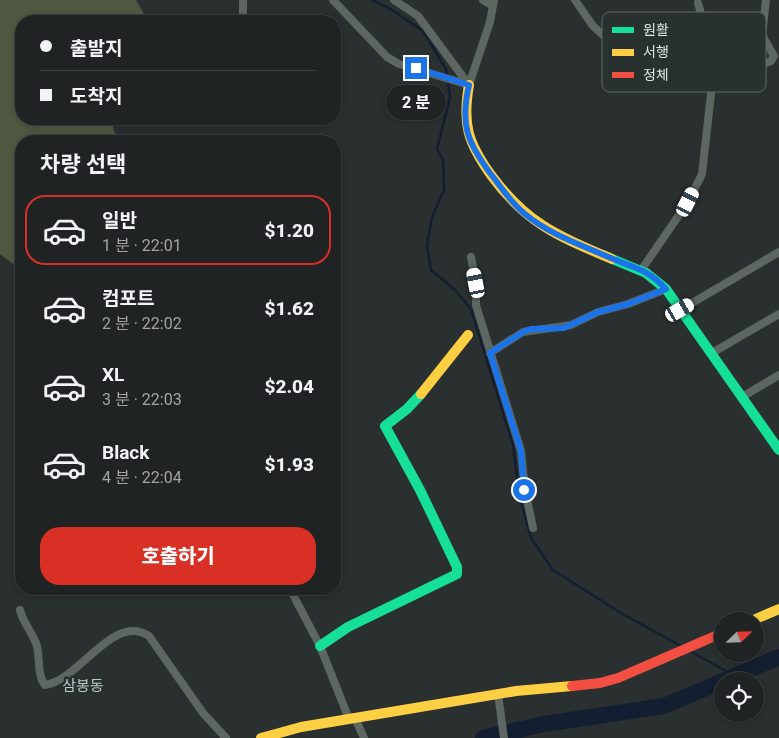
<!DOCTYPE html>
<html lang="ko">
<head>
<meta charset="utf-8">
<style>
  :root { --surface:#202323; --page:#282b2b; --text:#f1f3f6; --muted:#a2a4a6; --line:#3d4041; --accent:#d93025 }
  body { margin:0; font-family:Roboto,"Noto Sans KR",sans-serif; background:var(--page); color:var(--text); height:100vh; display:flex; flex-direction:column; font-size:19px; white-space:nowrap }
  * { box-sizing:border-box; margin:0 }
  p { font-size:16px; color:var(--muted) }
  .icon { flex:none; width:28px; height:28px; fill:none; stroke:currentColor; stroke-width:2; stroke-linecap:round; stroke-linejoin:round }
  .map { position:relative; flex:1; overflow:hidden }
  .sheet { position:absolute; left:15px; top:135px; width:326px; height:460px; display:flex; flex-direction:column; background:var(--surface); border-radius:20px; box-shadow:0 2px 8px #0003,0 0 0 1px var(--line) }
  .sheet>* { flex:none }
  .guide { position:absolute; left:15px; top:15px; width:326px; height:110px; border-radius:20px; box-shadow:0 2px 8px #0003,0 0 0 1px var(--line); display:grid; align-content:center; height:110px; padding:0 25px; background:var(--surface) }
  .needle { width:32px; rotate:67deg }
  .fabs { position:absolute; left:714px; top:612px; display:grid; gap:10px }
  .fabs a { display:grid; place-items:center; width:50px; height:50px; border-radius:50%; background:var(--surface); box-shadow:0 2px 8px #0003,0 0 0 1px var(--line); font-size:25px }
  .end { position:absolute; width:22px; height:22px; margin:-11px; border:6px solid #1a73e8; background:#fff; box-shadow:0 0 0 2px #fff }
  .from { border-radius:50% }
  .bubble { position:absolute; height:35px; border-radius:18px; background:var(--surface); box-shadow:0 2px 8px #0003,0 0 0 1px var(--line); font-size:16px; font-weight:800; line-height:35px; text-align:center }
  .car { position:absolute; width:15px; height:30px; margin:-15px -8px; border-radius:6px; box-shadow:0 0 4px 1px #0007; background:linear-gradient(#fff 24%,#345 0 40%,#fff 0 76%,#345 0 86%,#fff 0) }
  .guide b { display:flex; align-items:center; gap:18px; height:48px; font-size:19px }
  .guide b+b { border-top:1px solid var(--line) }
  .guide i { width:12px; height:12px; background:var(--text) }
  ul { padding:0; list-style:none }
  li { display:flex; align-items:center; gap:15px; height:70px; margin:0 10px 8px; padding:0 15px; border:2px solid transparent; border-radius:20px }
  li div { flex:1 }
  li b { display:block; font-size:19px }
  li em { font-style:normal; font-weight:800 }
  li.current { border-color:var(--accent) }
  li>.icon { width:45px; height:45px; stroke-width:1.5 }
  h2 { padding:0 25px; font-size:22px; line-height:60px }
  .action { display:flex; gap:10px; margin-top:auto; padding:10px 25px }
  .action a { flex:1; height:58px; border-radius:20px; background:var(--accent); color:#fff; font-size:20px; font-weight:800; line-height:58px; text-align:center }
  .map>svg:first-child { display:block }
  .forest { fill:#4f5841 }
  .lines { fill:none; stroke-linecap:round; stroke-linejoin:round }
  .stream { stroke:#131f30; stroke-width:2.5 }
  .river { stroke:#131f30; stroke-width:16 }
  .street { stroke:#5d6661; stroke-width:8 }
  .fast { stroke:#16e098; stroke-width:10 }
  .slow { stroke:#ffcf43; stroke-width:10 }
  .jam { stroke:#f24e42; stroke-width:10 }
  .route { stroke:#1a73e8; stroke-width:6 }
  .labels { text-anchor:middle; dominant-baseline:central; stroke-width:5; stroke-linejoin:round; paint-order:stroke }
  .quarter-label { font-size:15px; fill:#bdc7c6; stroke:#293030 }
  .key { fill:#293030; stroke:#606767; stroke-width:1 }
  .key-label { font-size:14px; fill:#e1e6e6 }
</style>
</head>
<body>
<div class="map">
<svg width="779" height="738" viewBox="0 0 779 738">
  <rect width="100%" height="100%" fill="#2a2f2f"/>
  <path class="forest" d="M0,0H136L148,21H21V119H111L114,131L120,141H21V270L0,254Z"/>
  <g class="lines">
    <path class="stream" d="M372,0L389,8L423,31L446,69L447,75
      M448,81L450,97L437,149L443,160L444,190L432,217L427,246L431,270L455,290L471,309L513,445L519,494L531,538L553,570L621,613L681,646
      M688,650L735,676"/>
    <path class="river" d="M483,738L544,724L664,706L779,657"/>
    <path class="street" d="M243,0V21
      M333,0L387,57L399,64L469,85
      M394,0L418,16L469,85
      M483,0L493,6
      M575,0L593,26L621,51L673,75L712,85L771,61L774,56L762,35L766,0
      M469,85L490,22L494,0
      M471,257L476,283V305L521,451L525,490L533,528
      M642,269L688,202L702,174L712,85L713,51L712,33L702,17L698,3
      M680,310L779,252
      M490,353L523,332L571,325L598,312L628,304L666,289
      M712,353L779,314
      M742,397L779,375
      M290,589L320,646L349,719
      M20,610C23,623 33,633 37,646C40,659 37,675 45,685C79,681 113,612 149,636L203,713L226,738
      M498,694L504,738
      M355,718L364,738"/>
    <path class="fast" d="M612,259L646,273L666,289L779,450
      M320,646L348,627L457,574V567L420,490L385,426L407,409L421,394"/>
    <path class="slow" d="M469,85C462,124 468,143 491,175C527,224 558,236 612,259
      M421,394L468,335
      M751,621L779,609
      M261,738L301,727L516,691L572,686"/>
    <path class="jam" d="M572,686L600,683L618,678L722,633"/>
  </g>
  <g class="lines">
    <path class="route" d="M416,68L469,85C460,124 467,142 490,173C501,187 511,203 525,214C549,234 579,244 606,256C633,268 645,267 666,289L628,304L598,312L564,328L531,329L523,332L490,353L521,451L524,490"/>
  </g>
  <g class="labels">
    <g class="quarter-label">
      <text x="83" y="686">삼봉동</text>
    </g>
  </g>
  <rect x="602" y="12" width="164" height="80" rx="8" class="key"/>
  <rect x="612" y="27" width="22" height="6" fill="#16e098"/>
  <rect x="612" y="49" width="22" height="7" fill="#ffcf43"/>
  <rect x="612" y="72" width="22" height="6" fill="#f24e42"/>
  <g class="key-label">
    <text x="643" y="35">원활</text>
    <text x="643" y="57">서행</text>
    <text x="643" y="80">정체</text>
  </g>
</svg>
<div class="fabs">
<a><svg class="needle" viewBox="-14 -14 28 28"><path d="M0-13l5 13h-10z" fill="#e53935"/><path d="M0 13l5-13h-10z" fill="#a2a4a6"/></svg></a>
<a><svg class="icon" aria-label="locate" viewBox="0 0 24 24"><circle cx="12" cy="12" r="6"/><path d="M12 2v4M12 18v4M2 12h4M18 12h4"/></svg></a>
</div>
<i class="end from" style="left:524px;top:490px"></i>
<i class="end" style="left:416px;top:68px"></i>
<div class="bubble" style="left:386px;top:85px;width:60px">2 분</div>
<i class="car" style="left:688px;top:202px;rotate:27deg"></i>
<i class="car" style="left:476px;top:283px;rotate:349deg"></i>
<i class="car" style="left:680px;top:310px;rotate:60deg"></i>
<div class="guide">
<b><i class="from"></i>출발지</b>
<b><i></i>도착지</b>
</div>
<section class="sheet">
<h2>차량 선택</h2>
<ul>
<li class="current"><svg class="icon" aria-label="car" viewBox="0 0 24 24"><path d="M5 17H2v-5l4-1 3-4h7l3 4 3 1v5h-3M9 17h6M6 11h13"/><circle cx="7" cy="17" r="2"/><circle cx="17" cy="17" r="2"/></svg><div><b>일반</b><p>1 분 · 22:01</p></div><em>$1.20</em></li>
<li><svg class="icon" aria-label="car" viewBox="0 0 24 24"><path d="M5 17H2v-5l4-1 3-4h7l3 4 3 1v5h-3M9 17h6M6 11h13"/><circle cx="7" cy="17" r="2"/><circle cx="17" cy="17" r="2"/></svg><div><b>컴포트</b><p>2 분 · 22:02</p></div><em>$1.62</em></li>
<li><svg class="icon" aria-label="car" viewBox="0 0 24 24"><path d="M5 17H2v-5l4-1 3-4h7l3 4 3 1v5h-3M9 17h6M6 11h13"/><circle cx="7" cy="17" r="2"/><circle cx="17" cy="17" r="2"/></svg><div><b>XL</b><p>3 분 · 22:03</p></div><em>$2.04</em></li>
<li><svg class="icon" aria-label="car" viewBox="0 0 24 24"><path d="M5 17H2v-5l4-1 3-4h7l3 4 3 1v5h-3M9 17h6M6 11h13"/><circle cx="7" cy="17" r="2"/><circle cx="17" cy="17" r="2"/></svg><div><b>Black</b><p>4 분 · 22:04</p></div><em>$1.93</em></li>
</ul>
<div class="action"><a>호출하기</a></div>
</section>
</div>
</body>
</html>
